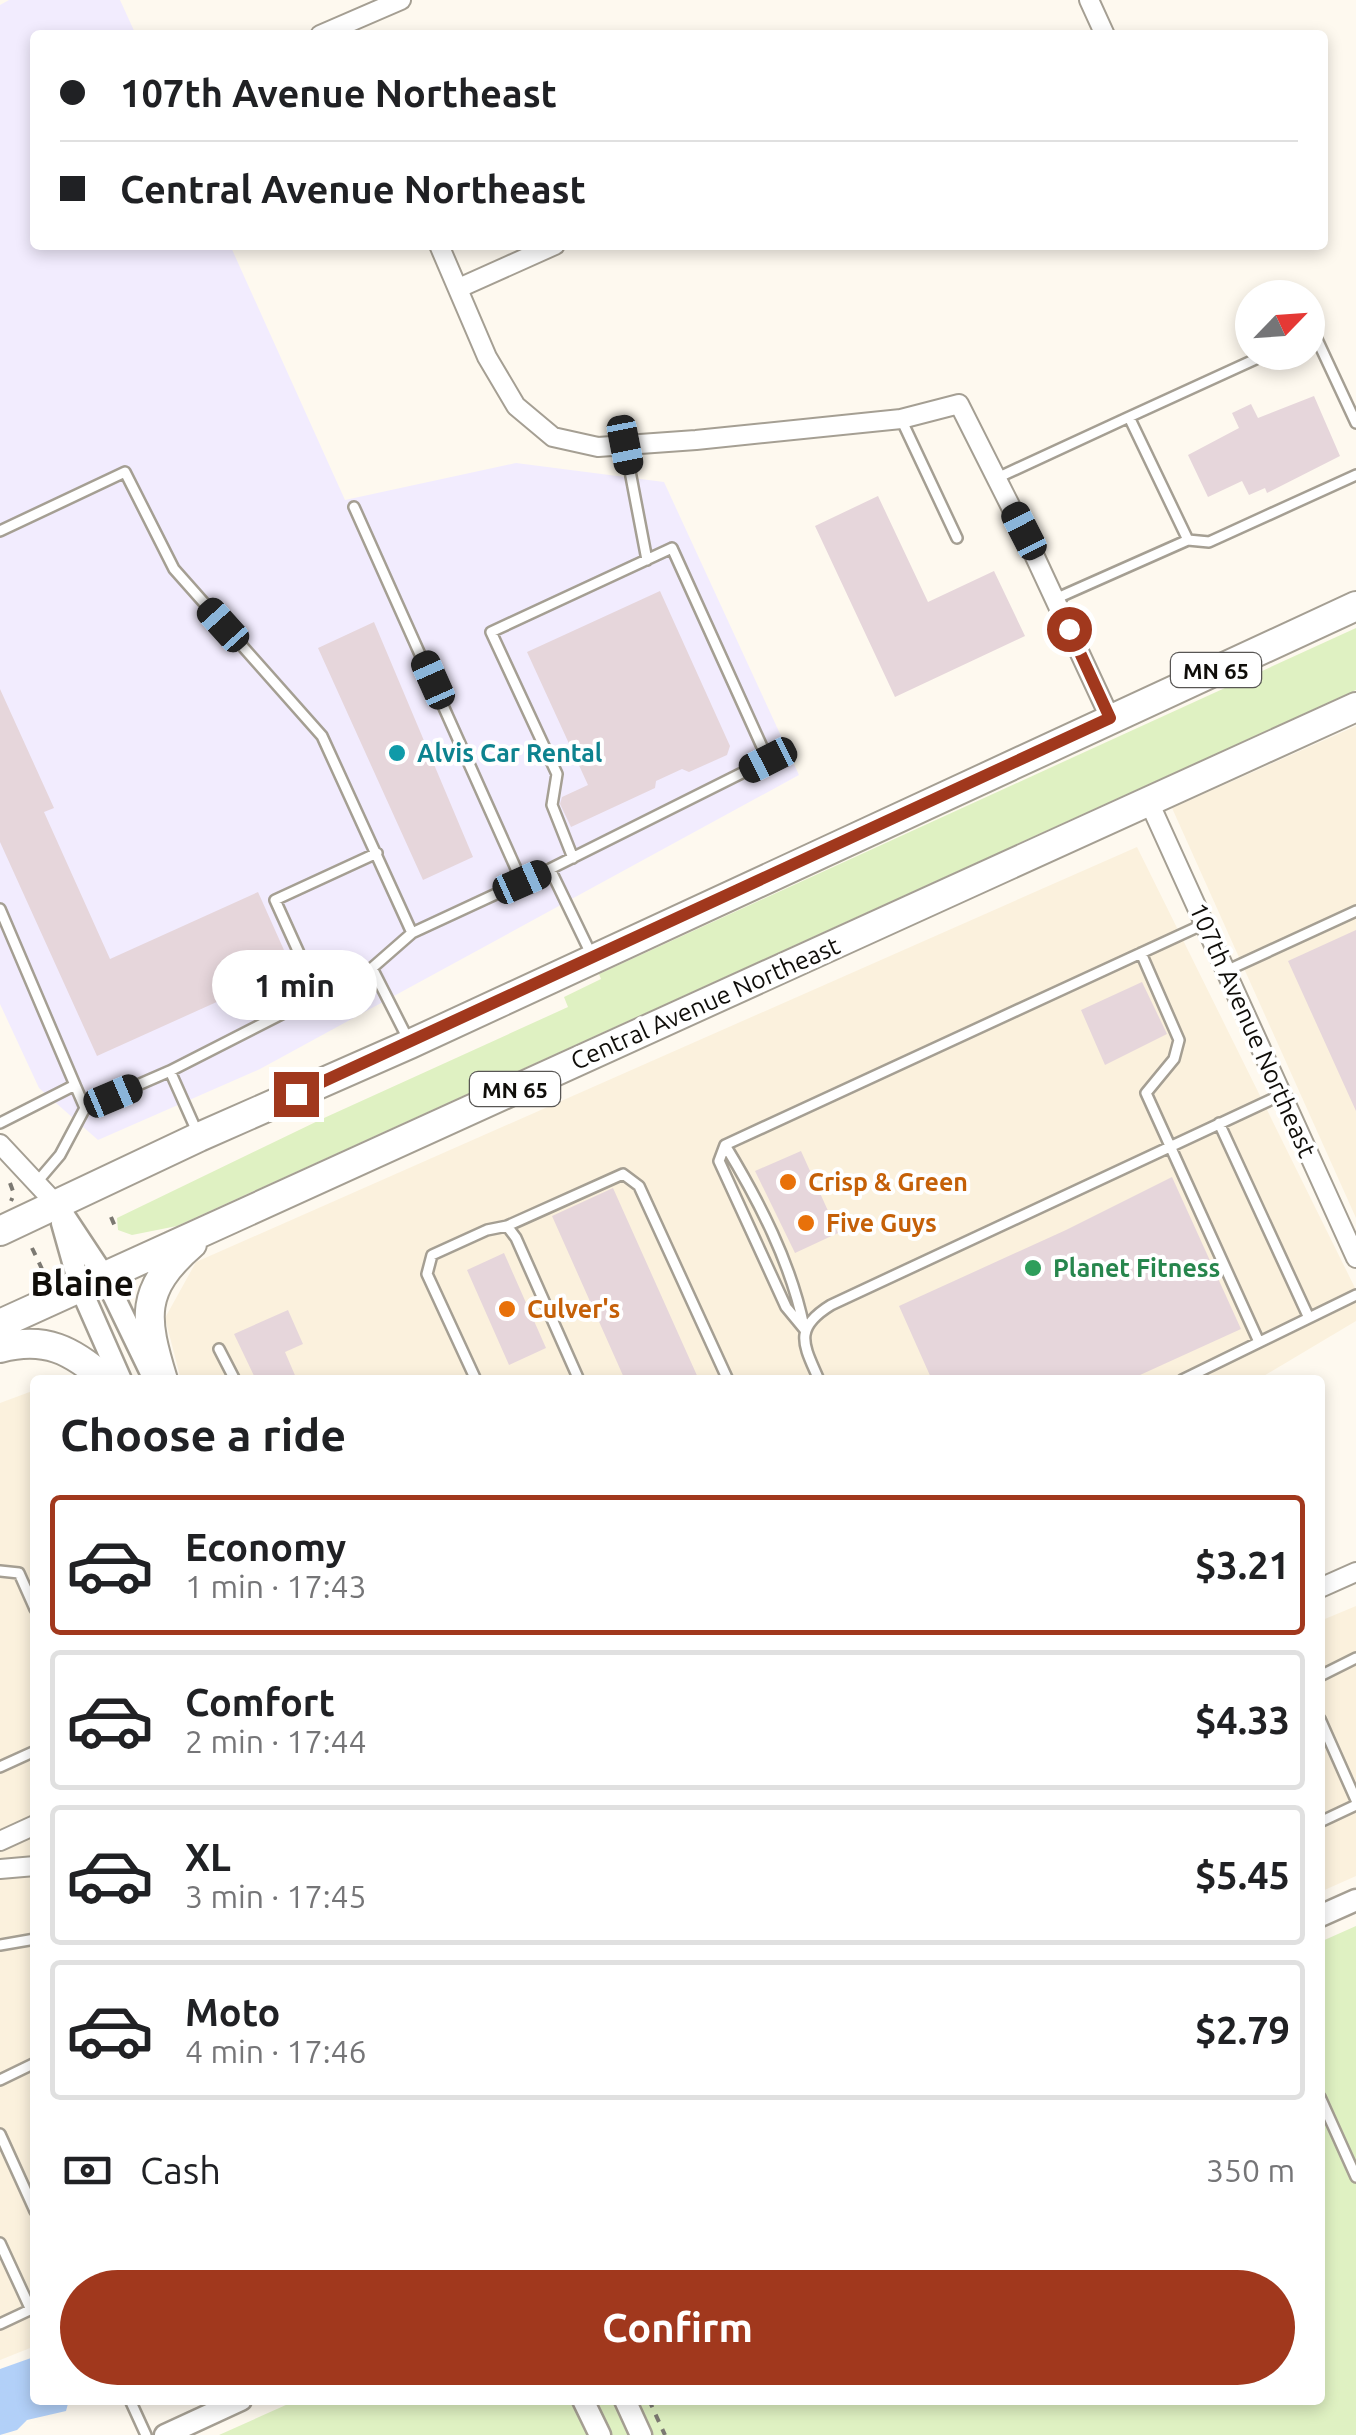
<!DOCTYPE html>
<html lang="en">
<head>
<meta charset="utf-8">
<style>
  :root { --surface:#fff; --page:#f2f2f2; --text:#202124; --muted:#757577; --line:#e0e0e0; --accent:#a1381d }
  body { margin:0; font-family:Ubuntu,sans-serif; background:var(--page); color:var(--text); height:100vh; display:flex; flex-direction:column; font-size:38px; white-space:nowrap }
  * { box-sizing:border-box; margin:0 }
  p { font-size:32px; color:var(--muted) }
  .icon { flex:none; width:55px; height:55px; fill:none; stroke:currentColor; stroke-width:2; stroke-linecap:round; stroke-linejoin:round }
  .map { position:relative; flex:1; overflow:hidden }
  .drawer { position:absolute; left:30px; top:1375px; width:1295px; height:1030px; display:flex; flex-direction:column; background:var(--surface); border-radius:10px; box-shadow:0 5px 15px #0003 }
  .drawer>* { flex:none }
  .top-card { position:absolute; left:30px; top:30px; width:1298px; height:220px; border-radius:10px; box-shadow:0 5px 15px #0003; display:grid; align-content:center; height:220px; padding:0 30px; background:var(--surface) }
  .needle { width:65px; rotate:65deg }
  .tools { position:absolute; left:1235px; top:280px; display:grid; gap:20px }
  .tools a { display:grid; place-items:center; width:90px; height:90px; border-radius:50%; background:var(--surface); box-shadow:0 5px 15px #0003; font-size:50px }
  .end { position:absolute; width:45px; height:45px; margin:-22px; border:12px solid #a1381d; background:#fff; box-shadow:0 0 0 5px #fff }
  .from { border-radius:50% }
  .bubble { position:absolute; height:70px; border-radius:35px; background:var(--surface); box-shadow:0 5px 15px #0003; font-size:32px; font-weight:600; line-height:70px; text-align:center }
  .car { position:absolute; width:30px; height:60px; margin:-30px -15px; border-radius:12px; box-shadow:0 0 8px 2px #0007; background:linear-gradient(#222 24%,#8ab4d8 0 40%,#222 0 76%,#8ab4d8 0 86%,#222 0) }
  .top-card b { display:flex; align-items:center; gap:35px; height:95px; font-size:38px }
  .top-card b+b { border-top:2px solid var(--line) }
  .top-card i { width:25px; height:25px; background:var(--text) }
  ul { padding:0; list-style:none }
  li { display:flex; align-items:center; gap:30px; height:140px; margin:0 20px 15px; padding:0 10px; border:5px solid var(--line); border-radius:10px }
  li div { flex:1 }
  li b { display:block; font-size:38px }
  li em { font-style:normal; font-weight:600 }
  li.selected { border-color:var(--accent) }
  li>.icon { width:90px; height:90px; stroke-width:1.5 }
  h2 { padding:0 30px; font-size:45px; line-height:120px }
  .pay { display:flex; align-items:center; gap:25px; height:110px; padding:0 30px; font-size:38px }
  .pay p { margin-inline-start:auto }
  .cta { display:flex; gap:20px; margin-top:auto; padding:20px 30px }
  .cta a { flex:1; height:115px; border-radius:60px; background:var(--accent); color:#fff; font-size:40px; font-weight:600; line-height:115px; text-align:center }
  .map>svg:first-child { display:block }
  .built { fill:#fbf1dd }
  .industrial { fill:#f2ecfe }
  .green { fill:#dff1c2 }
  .water { fill:#b2d0f8 }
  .building { fill:#e6d6db }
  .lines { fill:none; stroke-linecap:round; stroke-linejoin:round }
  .service-casing { stroke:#a59f93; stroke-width:14 }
  .minor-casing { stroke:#a59f93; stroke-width:22 }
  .tertiary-casing { stroke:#a59f93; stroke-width:25 }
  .trunk-casing { stroke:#a59f93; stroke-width:32 }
  .path { stroke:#7c7972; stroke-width:4; stroke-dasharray:8 8; stroke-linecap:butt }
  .service { stroke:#fff; stroke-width:9 }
  .minor { stroke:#fff; stroke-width:18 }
  .tertiary { stroke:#fff; stroke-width:20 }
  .trunk { stroke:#fff; stroke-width:28 }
  .route { stroke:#a1381d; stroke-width:12 }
  .culture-dot { fill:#0f9aa8; stroke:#fff; stroke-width:4 }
  .food-dot { fill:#e8710a; stroke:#fff; stroke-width:4 }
  .leisure-dot { fill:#2e9e5b; stroke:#fff; stroke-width:4 }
  .labels { text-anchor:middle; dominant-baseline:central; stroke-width:8; stroke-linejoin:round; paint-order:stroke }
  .shield { fill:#fff; stroke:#585654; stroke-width:2.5 }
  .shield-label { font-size:22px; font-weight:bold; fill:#100e0a }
  .culture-label { font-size:25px; font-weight:bold; fill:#0d838f; stroke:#fff; text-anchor:start }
  .street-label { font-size:25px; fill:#100e0a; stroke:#fff }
  .food-label { font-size:25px; font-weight:bold; fill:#c56008; stroke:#fff; text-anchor:start }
  .leisure-label { font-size:25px; font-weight:bold; fill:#27864d; stroke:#fff; text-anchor:start }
  .district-label { font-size:35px; font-weight:bold; fill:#100e0a; stroke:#fff }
</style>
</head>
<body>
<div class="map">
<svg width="1356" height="2435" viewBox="0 0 1356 2435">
  <rect width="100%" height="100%" fill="#fef9ef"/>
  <path class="built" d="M1356,726V1218L1172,808Z
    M1137,847L1356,1290V1321L1257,1380H181L165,1318L196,1262Z
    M35,1390V2346L0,2360V1403Z
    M1356,1606V1876L1320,1892V1621Z"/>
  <path class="industrial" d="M9,0H120L136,35H35V245H230L345,500L516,463L664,482L799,775L260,1069L98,1140L39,1088L0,1004V5Z"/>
  <path class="green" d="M1356,628V690L177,1226L132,1235L118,1230L117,1218L324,1118L568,1007L564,997L601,979L599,974Z
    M1356,1926V2435H219L297,2400H1320V1942Z"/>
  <path class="water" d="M31,2358L35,2360V2400H69L66,2411L27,2420L17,2430L0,2435V2369Z"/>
  <path class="building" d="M1314,396L1340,456L1267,493L1265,488L1249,495L1242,481L1208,497L1188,455L1239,428L1232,413L1251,404L1258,418Z
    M878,496L928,602L994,571L1025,636L895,697L815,526Z
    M660,591L730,746L727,755L689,772L682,769L656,781L655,788L571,827L560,804L562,797L588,785L527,652Z
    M374,622L473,857L423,880L318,648Z
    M0,689L54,808L44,812L110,959L258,892L292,968L97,1056L0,842Z
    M1356,930V1111L1288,961Z
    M1142,982L1167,1034L1105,1065L1081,1010Z
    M801,1151L838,1233L795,1253L755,1171Z
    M1172,1177L1241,1329L1129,1380H932L899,1306L1066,1230Z
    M613,1188L699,1380H625L552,1216Z
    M504,1253L546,1348L509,1365L467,1270Z
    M288,1310L303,1344L285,1352L297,1380H256L234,1334Z"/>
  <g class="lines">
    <g class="service-casing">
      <path id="service" d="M1308,336L1314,333L1356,423
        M1129,417L1271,352
        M901,419L957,538
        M625,445L647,560
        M997,478L1129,417L1188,540L1055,599
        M354,507L522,882
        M0,531L125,472L174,569L322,736L412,933
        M1188,540L1209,542L1356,475
        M550,869L592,956
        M0,909L75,1085
        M1141,953L1179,1040L1174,1059L1146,1093L1259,1342
        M372,968L409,1041
        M1228,970L1356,911
        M318,995L275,900L377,853
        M170,1071L198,1134
        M0,1123L75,1085L85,1108L170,1071L372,968L412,933L550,869L768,760L672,548L491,632L557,774L552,805L573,858
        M1219,1123L1309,1318
        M725,1145C759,1201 791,1263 804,1327
        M37,1182L60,1155L85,1108
        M507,1226L516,1238L579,1380
        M805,1330L786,1307L719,1161L725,1145L1204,924
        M219,1349L235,1380
        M476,1380L427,1274L432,1255L487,1230L507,1226L623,1174L639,1186L728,1380
        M819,1380C804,1345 792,1329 831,1305L1281,1095
        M1182,1380L1356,1295
        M0,1571L19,1573L35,1609
        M1320,1676L1356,1658
        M1320,1719L1356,1800
        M0,1767L35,1751
        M1320,1822L1356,1805
        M0,1945L35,1939
        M0,2080L35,2063
        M1320,2097L1356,2177
        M0,2134L35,2211
        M0,2243L31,2310
        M0,2324L34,2308
        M130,2400L146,2435"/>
    </g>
    <g class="minor-casing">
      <path id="minor" d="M1089,0L1105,35
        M320,35L401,0
        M439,245L487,357L516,406L553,437L598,447L696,440L901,419L959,404L1023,531L1110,718
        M459,288L555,245
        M1149,802L1356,1258
        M0,1144L57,1205
        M1320,1588L1356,1572
        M0,1841L35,1825
        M0,1869L35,1866"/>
    </g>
    <g class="tertiary-casing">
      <path id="tertiary" d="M57,1205L104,1276L151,1373
        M62,1223L80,1287L121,1380
        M1320,1916L1356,1900
        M583,2400L600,2435
        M625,2400L641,2435
        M165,2435L241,2400"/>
    </g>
    <g class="trunk-casing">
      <path id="trunk" d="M0,1231L199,1137L410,1044L1356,606
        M0,1324L1356,707
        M0,1348C45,1336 72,1350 106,1380
        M163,1380C144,1318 139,1290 192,1244"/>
    </g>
    <path class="path" d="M10,1183L14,1194L11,1201
      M111,1217L117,1231
      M32,1248L42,1269
      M649,2400L665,2435"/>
    <use href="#service" class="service"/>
    <use href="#minor" class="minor"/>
    <use href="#tertiary" class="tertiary"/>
    <use href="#trunk" class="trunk"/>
  </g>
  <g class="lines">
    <path class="route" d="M296,1094L1110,718L1069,629"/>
  </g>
  <circle class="culture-dot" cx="397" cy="753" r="10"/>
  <g class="food-dot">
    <circle cx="788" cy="1182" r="10"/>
    <circle cx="806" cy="1223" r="10"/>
    <circle cx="507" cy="1309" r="10"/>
  </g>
  <circle class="leisure-dot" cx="1033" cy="1268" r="10"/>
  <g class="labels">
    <g class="shield">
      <rect x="1171" y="653" width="90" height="34" rx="8"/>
      <rect x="470" y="1072" width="90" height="34" rx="8"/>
    </g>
    <g class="shield-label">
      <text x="1216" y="670">MN 65</text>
      <text x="515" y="1089">MN 65</text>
    </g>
    <g class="culture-label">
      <text x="417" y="753">Alvis Car Rental</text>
    </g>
    <g class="street-label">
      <text transform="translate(705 1003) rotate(-24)">Central Avenue Northeast</text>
      <text transform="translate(1253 1030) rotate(66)">107th Avenue Northeast</text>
    </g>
    <g class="food-label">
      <text x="808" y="1182">Crisp &amp; Green</text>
      <text x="826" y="1223">Five Guys</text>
      <text x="527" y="1309">Culver's</text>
    </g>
    <g class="leisure-label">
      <text x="1053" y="1268">Planet Fitness</text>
    </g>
    <g class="district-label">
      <text x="82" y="1283">Blaine</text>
    </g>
  </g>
</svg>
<div class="tools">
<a><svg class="needle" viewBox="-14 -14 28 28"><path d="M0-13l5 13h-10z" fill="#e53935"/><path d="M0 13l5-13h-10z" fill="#757577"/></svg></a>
</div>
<i class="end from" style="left:1069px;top:629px"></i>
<i class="end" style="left:296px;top:1094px"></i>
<div class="bubble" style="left:212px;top:950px;width:165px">1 min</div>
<i class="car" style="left:625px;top:445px;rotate:169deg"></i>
<i class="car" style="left:1024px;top:531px;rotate:333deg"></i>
<i class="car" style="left:223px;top:625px;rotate:318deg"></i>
<i class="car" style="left:433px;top:680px;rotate:336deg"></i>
<i class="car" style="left:768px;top:760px;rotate:243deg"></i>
<i class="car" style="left:522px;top:882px;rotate:66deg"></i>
<i class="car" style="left:113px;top:1096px;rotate:67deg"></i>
<div class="top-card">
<b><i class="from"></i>107th Avenue Northeast</b>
<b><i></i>Central Avenue Northeast</b>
</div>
<section class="drawer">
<h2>Choose a ride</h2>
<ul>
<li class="selected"><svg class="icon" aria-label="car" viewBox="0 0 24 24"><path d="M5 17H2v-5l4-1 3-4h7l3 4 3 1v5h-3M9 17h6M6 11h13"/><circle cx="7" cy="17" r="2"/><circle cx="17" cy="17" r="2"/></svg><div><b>Economy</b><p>1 min · 17:43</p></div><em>$3.21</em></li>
<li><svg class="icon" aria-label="car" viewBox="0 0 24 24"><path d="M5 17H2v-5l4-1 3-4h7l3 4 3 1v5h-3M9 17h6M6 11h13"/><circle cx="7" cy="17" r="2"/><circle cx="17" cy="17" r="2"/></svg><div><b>Comfort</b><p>2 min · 17:44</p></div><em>$4.33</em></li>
<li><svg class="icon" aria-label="car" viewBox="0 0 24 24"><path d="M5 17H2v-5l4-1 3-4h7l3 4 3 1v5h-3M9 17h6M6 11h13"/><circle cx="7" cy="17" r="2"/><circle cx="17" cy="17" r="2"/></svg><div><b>XL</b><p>3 min · 17:45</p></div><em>$5.45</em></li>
<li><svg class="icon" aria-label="car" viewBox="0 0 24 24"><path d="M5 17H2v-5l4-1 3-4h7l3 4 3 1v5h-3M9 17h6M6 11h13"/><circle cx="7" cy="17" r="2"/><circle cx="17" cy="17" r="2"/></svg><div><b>Moto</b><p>4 min · 17:46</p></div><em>$2.79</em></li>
</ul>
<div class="pay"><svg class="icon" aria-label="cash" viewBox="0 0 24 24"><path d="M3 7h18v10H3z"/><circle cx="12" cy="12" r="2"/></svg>Cash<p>350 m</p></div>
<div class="cta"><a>Confirm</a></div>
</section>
</div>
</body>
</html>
